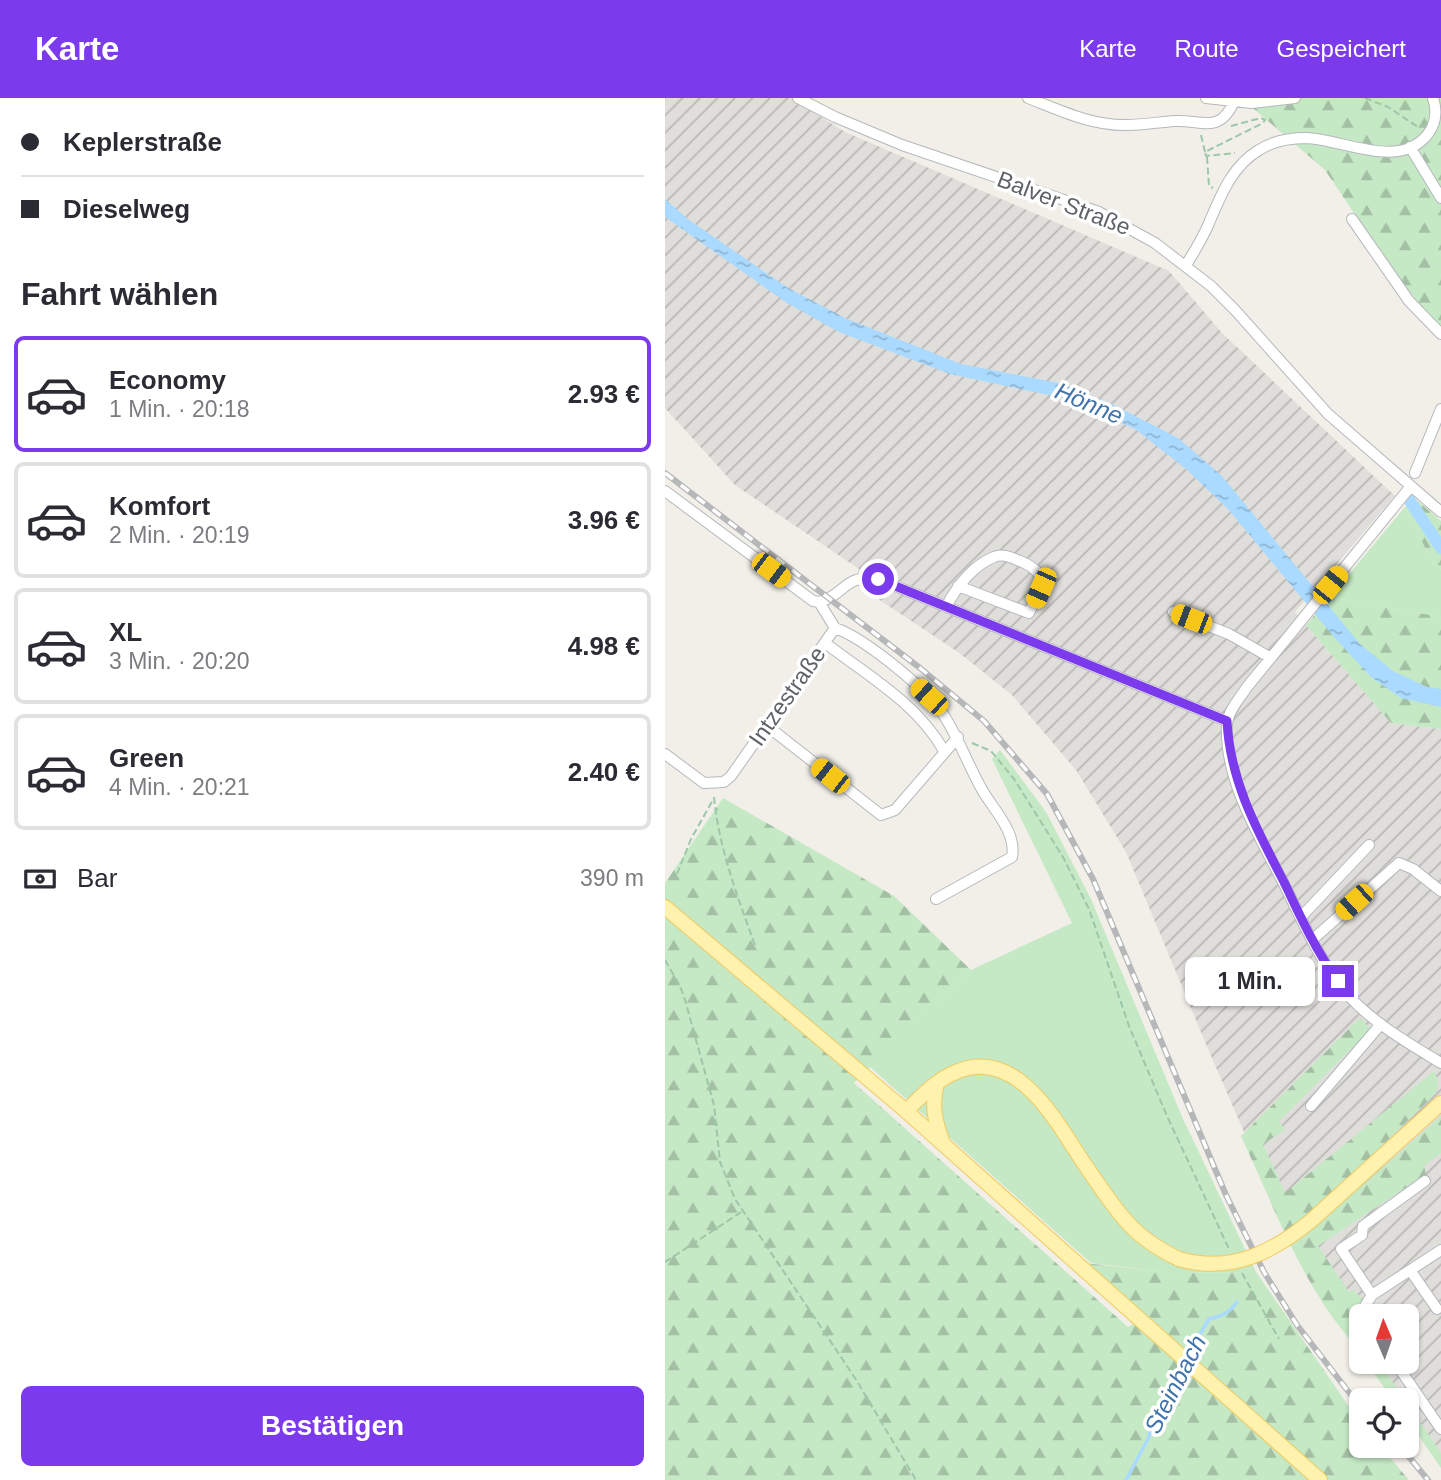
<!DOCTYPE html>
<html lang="de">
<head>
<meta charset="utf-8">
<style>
  :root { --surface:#fff; --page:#f2f2f3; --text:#2b2b33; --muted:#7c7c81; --line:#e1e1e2; --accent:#7c3aed }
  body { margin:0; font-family:Arial,sans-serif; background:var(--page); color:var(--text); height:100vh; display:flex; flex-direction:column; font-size:26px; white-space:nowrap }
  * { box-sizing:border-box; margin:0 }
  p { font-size:23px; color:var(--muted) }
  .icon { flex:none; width:38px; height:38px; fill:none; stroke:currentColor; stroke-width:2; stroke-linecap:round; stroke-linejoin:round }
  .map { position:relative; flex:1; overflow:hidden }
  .drawer { display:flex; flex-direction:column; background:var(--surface); width:665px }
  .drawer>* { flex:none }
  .hud { display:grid; align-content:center; height:154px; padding:0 21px; background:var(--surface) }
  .needle { width:46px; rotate:358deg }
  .tools { position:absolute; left:684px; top:1206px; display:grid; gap:14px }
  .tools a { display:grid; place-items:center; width:70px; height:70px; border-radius:10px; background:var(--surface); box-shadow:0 2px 5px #0004; font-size:35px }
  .end { position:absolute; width:32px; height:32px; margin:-16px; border:9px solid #7c3aed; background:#fff; box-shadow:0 0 0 4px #fff }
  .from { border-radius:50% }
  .bubble { position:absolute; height:49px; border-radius:10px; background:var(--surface); box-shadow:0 2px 5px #0004; font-size:23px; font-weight:600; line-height:49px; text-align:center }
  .car { position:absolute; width:21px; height:42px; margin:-21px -10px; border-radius:9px; box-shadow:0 0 5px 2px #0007; background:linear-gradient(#f5c518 24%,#345 0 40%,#f5c518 0 76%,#345 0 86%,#f5c518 0) }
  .hud b { display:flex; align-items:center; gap:24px; height:66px; font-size:26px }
  .hud b+b { border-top:2px solid var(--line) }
  .hud i { width:18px; height:18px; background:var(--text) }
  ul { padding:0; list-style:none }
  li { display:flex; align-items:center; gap:21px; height:116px; margin:0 14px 10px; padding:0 7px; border:4px solid var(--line); border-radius:10px }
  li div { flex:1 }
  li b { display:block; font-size:26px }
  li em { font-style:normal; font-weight:600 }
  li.active { border-color:var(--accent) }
  li>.icon { width:63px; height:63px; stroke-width:1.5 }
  h2 { padding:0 21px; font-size:32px; line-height:84px }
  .pay { display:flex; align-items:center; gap:18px; height:77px; padding:0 21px; font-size:26px }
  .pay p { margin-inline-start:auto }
  .action { display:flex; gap:14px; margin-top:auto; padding:14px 21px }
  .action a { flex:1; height:80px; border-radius:10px; background:var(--accent); color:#fff; font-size:28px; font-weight:600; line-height:80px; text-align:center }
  header { display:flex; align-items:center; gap:42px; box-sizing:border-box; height:98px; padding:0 35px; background:var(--accent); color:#fff }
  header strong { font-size:33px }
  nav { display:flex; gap:38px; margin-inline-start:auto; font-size:24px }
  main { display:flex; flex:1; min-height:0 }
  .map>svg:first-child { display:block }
  .industrial { fill:url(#industrial-furrows) }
  .green { fill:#c5e8c5 }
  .forest { fill:url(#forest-firs) }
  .water { fill:url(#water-ripples) }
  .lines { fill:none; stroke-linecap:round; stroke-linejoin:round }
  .stream { stroke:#aadaff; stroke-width:3.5 }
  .canal { stroke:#aadaff; stroke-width:12 }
  .minor-casing { stroke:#b5b8bc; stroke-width:12 }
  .major-casing { stroke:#f2c960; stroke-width:16 }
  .path { stroke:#9cc7a9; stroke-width:2; stroke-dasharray:7 3.5; stroke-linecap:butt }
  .minor { stroke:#fff; stroke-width:10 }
  .major { stroke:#fff2af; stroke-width:14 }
  .rail-casing { stroke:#b6b7b8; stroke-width:6 }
  .rail { stroke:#fff; stroke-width:3.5; stroke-dasharray:10; stroke-linecap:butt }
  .major-bridge-casing { stroke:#f2c960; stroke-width:16; stroke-linecap:butt }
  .major-bridge { stroke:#fff2af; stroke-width:14 }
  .route { stroke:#7c3aed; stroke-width:9 }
  .labels { text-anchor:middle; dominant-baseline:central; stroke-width:7; stroke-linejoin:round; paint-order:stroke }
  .street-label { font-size:23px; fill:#5f6368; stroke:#fff }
  .water-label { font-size:24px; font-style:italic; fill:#4174aa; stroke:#fff }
</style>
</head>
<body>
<header>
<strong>Karte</strong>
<nav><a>Karte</a><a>Route</a><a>Gespeichert</a></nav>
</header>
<main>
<section class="drawer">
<div class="hud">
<b><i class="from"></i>Keplerstraße</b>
<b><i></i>Dieselweg</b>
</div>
<h2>Fahrt wählen</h2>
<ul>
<li class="active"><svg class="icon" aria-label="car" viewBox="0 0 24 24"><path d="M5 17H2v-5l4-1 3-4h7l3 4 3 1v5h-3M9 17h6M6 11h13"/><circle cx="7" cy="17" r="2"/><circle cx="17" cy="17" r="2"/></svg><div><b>Economy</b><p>1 Min. · 20:18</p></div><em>2.93 €</em></li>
<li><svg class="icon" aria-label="car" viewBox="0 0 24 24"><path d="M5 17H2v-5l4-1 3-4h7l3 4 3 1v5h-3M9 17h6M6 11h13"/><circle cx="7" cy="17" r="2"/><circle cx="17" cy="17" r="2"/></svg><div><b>Komfort</b><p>2 Min. · 20:19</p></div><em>3.96 €</em></li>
<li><svg class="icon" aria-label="car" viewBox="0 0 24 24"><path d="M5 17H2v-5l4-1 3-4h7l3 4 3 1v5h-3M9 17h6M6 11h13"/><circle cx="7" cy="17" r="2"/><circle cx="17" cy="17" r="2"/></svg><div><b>XL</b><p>3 Min. · 20:20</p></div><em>4.98 €</em></li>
<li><svg class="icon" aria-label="car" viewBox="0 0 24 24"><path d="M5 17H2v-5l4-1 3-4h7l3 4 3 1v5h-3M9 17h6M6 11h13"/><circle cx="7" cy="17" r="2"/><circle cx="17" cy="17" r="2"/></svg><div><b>Green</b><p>4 Min. · 20:21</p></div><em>2.40 €</em></li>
</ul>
<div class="pay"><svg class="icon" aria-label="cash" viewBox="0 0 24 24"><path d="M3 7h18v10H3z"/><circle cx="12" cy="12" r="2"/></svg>Bar<p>390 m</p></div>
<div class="action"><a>Bestätigen</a></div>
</section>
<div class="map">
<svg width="776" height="1382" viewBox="0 0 776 1382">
  <defs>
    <pattern id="industrial-furrows" width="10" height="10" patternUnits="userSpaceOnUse" patternTransform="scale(1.75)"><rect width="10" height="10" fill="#e0deda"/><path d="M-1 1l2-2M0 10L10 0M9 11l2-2" fill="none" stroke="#b9b8b5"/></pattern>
    <pattern id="forest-firs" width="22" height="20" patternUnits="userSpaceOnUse" patternTransform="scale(1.75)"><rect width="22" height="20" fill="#c5e8c5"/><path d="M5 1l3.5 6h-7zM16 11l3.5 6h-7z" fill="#a3c0a4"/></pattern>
    <pattern id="water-ripples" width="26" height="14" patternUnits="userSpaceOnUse" patternTransform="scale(1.75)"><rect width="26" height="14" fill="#aadaff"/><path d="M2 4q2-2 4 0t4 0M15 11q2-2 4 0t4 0" fill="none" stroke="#8eb4d2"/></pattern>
  </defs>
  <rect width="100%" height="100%" fill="#f1efe8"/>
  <path class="industrial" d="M0,0H126L180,34L504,173L557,235L730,398L630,514L726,625L776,631V1369L742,1319V1302H731L705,1264H742V1218H696V1251L631,1154L540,944L461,754L411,672L347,597L293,554L189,485L194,471L70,387L0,310Z"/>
  <path class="green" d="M740,409L767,464L776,471V519L665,499Z
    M335,652L381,714L426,801L518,1021L591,1174L507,1175L426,1165L205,969L306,872L407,825L327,661Z
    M701,1264H713L740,1302H728Z
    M742,1305L776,1355V1370L742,1321Z"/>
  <path class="forest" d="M576,0H776V228L761,215L715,154L660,72Z
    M753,403L776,423V471L767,464L740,409Z
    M665,499L776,519V631L726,625L641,527Z
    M58,700L229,798L306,872L189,985L463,1229L475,1222L411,1164L507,1175L591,1174L696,1326V1348H715L744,1382H0V785Z
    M695,920L706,931L614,1023L620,1032L598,1046L620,1095L769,973C773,981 774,986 771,995L686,1078L643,1116L652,1127L776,1018V1055L759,1068L761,1076L653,1148L684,1194L688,1192L698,1201L695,1209L684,1214L690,1221L684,1227L696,1247V1252C688,1248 684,1240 678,1233C632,1175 607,1104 576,1038Z"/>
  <path class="water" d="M0,101L24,122L123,190L180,220L296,266L399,286L449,307L513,340L557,378L695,546L728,573L762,589L776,591V609L736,600L706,579L669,539L563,411L521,371L470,331L403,301L285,276L174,234L122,205L0,119Z"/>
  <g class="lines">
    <path class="stream" d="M521,1259L544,1221C557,1218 564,1215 572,1204
      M461,1382L484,1339L486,1323L497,1315L518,1267"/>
    <path class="canal" d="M745,403L776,450"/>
    <g class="minor-casing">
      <path id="minor" d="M133,0L170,19L237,47L434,114L490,145L546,188L570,212L663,316L776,414
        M363,0C394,12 427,28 462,27C478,27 494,24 510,23C539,22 554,36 569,4
        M541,0L587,5L630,0
        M745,49L776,100
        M687,121L744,203L776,236
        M521,167C529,154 538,140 544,125C556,97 567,68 594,52C608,43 625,40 641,40C678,41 734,73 763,36C771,25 772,12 768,0
        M750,375L776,311
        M746,388L582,589C575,600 563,613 562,626C559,684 596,740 621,790C639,826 656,865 682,896C708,925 743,945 776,965
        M0,393L148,503L154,504
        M154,504C181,497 178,476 213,481L562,623
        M281,509C292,488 307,468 329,459C338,455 347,460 355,463C387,476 375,491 364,515L293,488
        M508,514L564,536L606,560
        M170,530C199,540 261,590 278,616C293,639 302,664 315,688C326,710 352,732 347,759L271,801
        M160,545C201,576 253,606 279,653
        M101,627L216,717L230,712L293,639
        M0,656L39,685L59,684L66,678L170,530L154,504
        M636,819L704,747
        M647,842L734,765L748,771L776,793
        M646,1008L716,926
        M745,1172L772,1211
        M707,1197L676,1151L697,1137L698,1128L760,1083
        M700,1218V1208L707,1197L776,1152
        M730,1264L776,1331"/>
    </g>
    <g class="major-casing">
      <path id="major" d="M0,809L241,1013L655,1382
        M272,985C266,1007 270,1024 278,1045
        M241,1013C256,999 271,982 291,974C352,948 391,1023 418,1064C432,1084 446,1106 462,1124C477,1141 495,1152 514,1161
        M648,1121L776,1005"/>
    </g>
    <path class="path" d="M700,0L723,9L753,29
      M566,28L596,20L600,22L598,25L540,54L541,58L570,55
      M536,37L540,54
      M542,59L544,88L548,90
      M307,645L326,653L349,681L398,759L424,811L464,928L502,1018L564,1151
      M49,699C54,751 73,800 91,850
      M12,776L26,741L49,700
      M0,862L15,888L20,902L49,1007L55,1064L70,1101L190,1280L251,1382
      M0,1164L78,1113
      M577,1175L614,1241"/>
    <use href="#minor" class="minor"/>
    <use href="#major" class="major"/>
    <g class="rail-casing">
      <path id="rail" d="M0,375L255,570L319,623L382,696L428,781L561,1097L599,1174L632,1227L696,1310
        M735,1348L763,1382"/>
    </g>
    <use href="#rail" class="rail"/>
    <g class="major-bridge-casing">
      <path id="major-bridge" d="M514,1161C566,1176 609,1154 648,1121"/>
    </g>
    <use href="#major-bridge" class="major-bridge"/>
  </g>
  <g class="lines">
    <path class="route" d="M213,481L562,623C565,683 592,732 619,784C635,818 651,853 673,883"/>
  </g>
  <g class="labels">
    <g class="street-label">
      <text transform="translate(399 105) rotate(21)">Balver Straße</text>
      <text transform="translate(122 598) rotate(-55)">Intzestraße</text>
    </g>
    <g class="water-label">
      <text transform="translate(424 305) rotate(23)">Hönne</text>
      <text transform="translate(510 1286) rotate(-63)">Steinbach</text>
    </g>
  </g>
</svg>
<div class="tools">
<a><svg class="needle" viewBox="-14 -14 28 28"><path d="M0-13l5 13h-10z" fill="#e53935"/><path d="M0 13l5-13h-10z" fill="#7c7c81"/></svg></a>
<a><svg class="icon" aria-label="locate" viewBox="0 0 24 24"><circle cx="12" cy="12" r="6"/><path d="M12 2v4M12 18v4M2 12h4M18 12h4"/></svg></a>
</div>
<i class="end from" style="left:213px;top:481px"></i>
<i class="end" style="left:673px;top:883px"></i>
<div class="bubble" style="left:520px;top:859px;width:130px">1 Min.</div>
<i class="car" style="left:106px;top:472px;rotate:127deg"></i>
<i class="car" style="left:665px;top:487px;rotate:39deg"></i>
<i class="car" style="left:376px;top:490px;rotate:204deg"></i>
<i class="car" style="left:526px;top:521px;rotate:291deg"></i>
<i class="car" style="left:264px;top:599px;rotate:312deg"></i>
<i class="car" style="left:165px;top:678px;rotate:308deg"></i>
<i class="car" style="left:689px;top:804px;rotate:228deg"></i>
</div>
</main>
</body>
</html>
